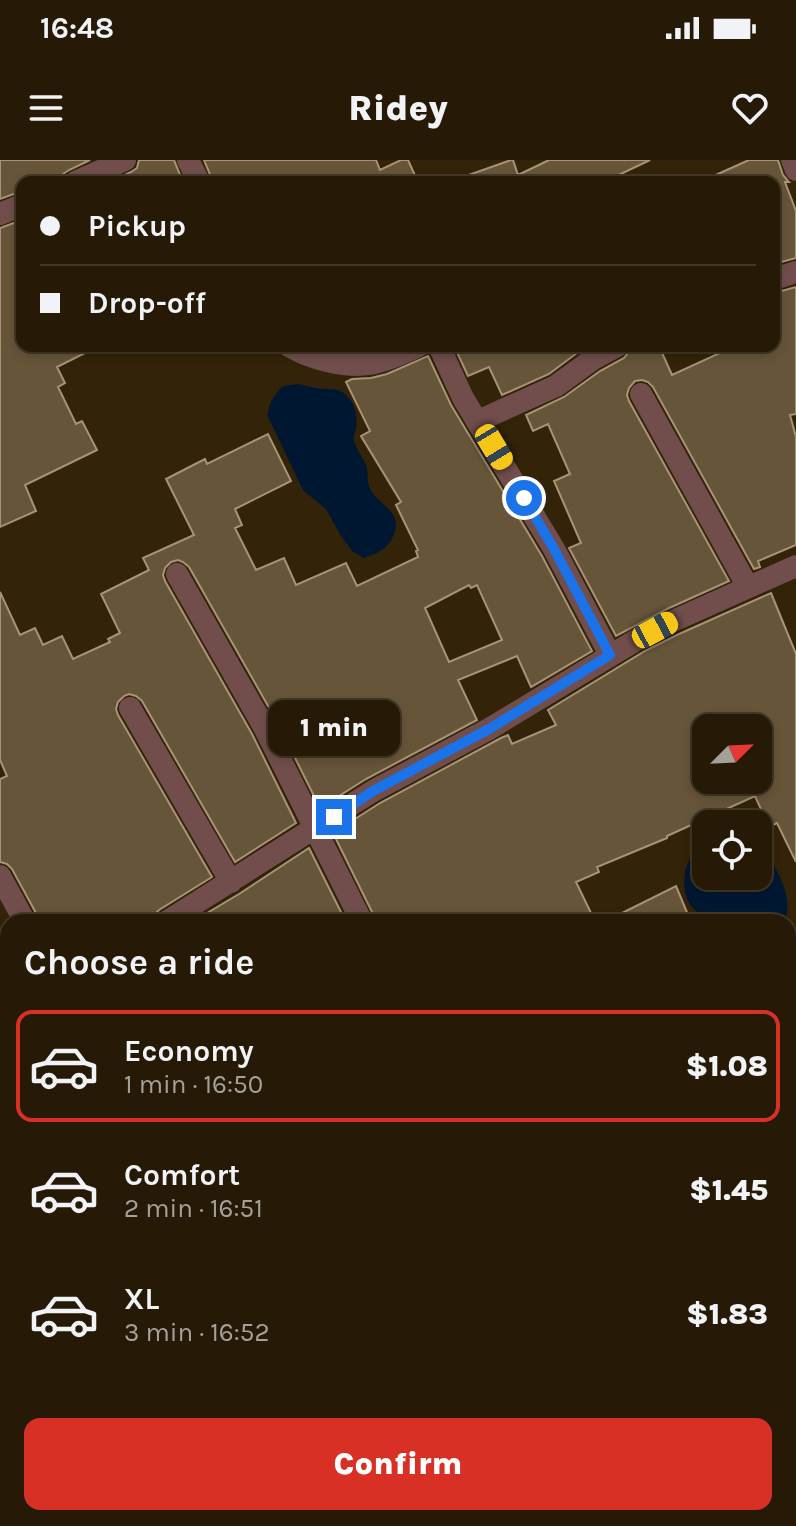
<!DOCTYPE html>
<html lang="en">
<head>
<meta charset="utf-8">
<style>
  :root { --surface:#261a06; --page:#2e2310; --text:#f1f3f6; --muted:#a4a19b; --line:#423828; --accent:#d93025 }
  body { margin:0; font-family:Karla,sans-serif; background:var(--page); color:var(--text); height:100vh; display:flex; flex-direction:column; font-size:30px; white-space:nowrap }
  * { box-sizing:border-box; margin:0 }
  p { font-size:26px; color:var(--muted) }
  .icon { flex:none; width:44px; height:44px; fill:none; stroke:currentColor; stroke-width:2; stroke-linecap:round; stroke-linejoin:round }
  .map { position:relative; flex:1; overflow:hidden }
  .details { position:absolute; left:0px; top:754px; width:796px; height:612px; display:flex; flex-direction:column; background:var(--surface); border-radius:24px 24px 0 0; box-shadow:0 4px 12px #0003,0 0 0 2px var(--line) }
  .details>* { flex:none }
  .hud { position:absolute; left:16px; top:16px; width:764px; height:176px; border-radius:16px; box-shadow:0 4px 12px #0003,0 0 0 2px var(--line); display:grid; align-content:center; height:176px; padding:0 24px; background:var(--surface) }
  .needle { width:52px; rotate:66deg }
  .fabs { position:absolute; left:692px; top:554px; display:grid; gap:16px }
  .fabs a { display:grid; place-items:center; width:80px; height:80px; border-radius:16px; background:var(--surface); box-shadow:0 4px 12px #0003,0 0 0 2px var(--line); font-size:40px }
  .end { position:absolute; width:36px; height:36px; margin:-18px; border:10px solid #1a73e8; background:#fff; box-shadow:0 0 0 4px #fff }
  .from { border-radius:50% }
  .bubble { position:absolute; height:56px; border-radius:16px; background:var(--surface); box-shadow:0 4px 12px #0003,0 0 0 2px var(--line); font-size:26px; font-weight:800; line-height:56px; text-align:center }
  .car { position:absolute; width:24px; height:48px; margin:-24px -12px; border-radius:10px; box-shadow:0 0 6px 2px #0007; background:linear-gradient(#f5c518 24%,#345 0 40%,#f5c518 0 76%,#345 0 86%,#f5c518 0) }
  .hud b { display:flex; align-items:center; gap:28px; height:76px; font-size:30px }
  .hud b+b { border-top:2px solid var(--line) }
  .hud i { width:20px; height:20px; background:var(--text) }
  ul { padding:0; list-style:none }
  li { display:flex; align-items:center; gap:24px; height:112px; margin:0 16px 12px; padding:0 8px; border:4px solid transparent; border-radius:16px }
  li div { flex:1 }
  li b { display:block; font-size:30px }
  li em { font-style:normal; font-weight:800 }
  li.current { border-color:var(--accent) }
  li>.icon { width:72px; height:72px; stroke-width:1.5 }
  h2 { padding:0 24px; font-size:36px; line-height:96px }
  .button { display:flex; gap:16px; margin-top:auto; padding:16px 24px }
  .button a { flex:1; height:92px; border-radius:16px; background:var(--accent); color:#fff; font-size:32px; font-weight:800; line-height:92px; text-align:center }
  .status { display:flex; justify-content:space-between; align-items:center; height:56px; padding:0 40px; background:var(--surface); direction:ltr }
  .status svg { height:22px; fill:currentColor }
  header { display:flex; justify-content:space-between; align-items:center; height:104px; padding:0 24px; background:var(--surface); font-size:36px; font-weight:800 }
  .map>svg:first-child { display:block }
  .water { fill:#001732 }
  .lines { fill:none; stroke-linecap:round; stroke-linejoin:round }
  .canal { stroke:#001732; stroke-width:26 }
  .building { fill:#675539; stroke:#a79476; stroke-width:2; fill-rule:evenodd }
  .minor { stroke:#714e4b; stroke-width:22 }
  .tertiary { stroke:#714e4b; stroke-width:22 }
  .route { stroke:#1a73e8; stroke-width:10 }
</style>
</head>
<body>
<div class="status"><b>16:48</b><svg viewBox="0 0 49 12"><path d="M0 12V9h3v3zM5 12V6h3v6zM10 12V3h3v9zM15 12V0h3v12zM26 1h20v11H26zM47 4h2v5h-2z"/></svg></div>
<header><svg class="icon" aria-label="menu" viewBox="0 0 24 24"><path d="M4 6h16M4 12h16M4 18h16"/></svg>Ridey<svg class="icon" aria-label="heart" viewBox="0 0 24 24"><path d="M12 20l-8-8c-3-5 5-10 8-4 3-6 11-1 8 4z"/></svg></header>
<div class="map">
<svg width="796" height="1366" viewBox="0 0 796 1366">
  <rect width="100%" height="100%" fill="#332308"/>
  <path class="water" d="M298,224C304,225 310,227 316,228C326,230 337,227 345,234C355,243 358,255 356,268C355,273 353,275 354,280C356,290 364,298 367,308C368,314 367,320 369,326C375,344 401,349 395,371C390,388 379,393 364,398L353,392L341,376L326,349L303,330L268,257C268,243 274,235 283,226Z
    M706,683V716H758V684L759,685C775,704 796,738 784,762C744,762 677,774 685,713C687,702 696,687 706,683Z"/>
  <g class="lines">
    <path class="canal" d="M788,920L796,912"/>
  </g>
  <path class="building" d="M0,0H90L69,10L63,14L61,22H22V31L0,39Z
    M139,0H174L183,22H110L131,12L137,8Z
    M204,0H376L380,10L401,0H408L418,22H213Z
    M511,0H513L518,15L549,0H650L604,22H458L457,19Z
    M749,0H778L783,15L789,22H785L796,51V98L774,104V22H700Z
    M22,60V186H99L57,207L65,223L58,227L76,264L82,261L97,290L25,325L36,351L0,367V68Z
    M796,127V254L790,255L796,277V385L758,401L760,407L754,409L653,227L648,222L642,220L635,221L629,228L627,235L629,241L729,421L667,449L616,476L569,388L581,383L554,321L570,314L548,264L533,271L526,255L564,237L600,211L624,198L630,190L639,186H659L672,215L735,186H774V133Z
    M454,186H579L581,190L549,214L502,235L489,207L468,216Z
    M428,196L451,245L542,396L592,491L531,527L517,496L458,520L477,560L366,619L320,648L276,560L189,407L183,402L178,400L171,402L165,408L163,415L165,421L252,574L296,663L235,702L142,541L136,536L129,534L124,536L118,542L116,549L118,555L212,717L159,750L154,755L152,762H39L37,755L12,709L7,704L0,702V619L7,616L0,600V432L20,475L35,468L43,485L62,476L73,499L110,482L108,479L120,473L101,434L149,410L143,398L194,375L166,319L205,299L207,304L268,274L291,321L235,349L242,365L235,368L256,410L284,398L296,425L346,403L357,426L418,397L416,391L418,390L396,345L401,342L361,276L370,271L346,222L352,219L371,218L387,214ZM469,425L471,428L477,425L502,480L449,502L425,448Z
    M771,433L796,494V702L777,663L769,667L755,636L667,676V678L597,707L599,712L576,722L592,755L577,762H376L374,756L333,673L380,643L501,578L508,575L512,584L556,565L548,550L645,491L679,474ZM706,568H758V620H706Z
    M309,688L346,762H192L239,734Z
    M676,726L691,762H604Z"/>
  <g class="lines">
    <path class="minor" d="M188,0L199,22
      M75,22L125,0
      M0,54L22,45
      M774,119L796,112
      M289,186C311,199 344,208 370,204C386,201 404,193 419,186
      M439,186L463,238L554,389L610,495
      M641,234L748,427
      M478,261L556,226L593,199L617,186
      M177,414L264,567L362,762
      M130,548L231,722
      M0,716L25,762
      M166,762L373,631L489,569L638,479L673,461L796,406
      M788,872L796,862
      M0,945L8,940
      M0,1078L8,1074
      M371,1358L375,1366
      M711,1358L720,1366
      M324,1366L330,1358
      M510,1366L519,1358"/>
    <path class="tertiary" d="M792,0L796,10"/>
  </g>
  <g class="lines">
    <path class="route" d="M334,657L373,631L489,569L610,495L554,389L524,338"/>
  </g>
</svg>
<div class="fabs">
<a><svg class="needle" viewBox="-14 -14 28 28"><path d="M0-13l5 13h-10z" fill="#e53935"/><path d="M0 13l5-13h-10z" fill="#a4a19b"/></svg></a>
<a><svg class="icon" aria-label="locate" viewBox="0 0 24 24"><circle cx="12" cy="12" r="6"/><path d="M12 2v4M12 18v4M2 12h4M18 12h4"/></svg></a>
</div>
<i class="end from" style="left:524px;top:338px"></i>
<i class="end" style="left:334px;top:657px"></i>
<div class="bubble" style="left:268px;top:540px;width:132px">1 min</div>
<i class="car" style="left:494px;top:287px;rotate:149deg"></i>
<i class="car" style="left:655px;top:470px;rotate:62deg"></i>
<div class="hud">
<b><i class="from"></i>Pickup</b>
<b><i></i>Drop-off</b>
</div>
<section class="details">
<h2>Choose a ride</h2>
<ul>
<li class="current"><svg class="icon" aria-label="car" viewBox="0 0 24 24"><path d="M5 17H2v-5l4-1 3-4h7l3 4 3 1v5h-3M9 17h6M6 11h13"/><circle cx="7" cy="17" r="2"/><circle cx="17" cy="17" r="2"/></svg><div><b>Economy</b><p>1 min · 16:50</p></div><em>$1.08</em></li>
<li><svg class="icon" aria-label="car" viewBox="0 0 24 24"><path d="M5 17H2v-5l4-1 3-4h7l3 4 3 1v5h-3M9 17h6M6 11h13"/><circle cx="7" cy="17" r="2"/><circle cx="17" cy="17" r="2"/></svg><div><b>Comfort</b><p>2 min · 16:51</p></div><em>$1.45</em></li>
<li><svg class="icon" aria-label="car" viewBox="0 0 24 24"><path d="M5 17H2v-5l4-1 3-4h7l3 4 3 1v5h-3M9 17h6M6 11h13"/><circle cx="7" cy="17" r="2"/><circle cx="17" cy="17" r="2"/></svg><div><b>XL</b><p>3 min · 16:52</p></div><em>$1.83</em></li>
</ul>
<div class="button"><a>Confirm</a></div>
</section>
</div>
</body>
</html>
